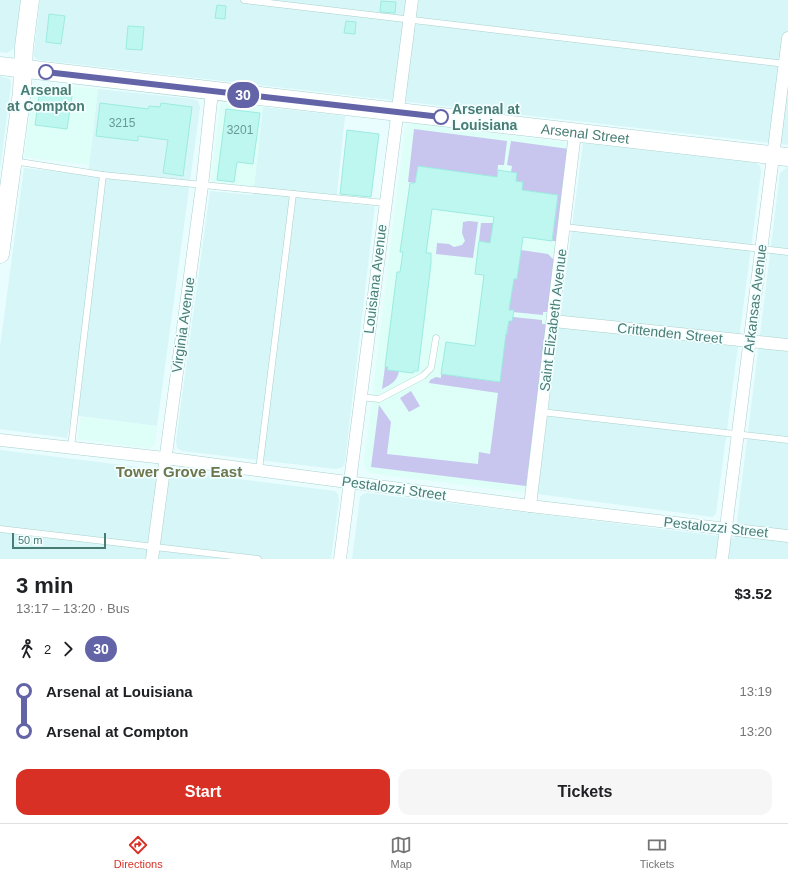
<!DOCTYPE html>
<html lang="en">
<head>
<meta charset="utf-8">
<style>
  :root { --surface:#fff; --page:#f6f6f6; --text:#202124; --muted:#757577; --line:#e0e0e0; --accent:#d93025 }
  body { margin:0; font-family:Arial,sans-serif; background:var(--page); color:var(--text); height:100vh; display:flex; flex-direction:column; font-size:15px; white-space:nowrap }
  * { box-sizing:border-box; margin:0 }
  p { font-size:13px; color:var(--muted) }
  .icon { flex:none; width:22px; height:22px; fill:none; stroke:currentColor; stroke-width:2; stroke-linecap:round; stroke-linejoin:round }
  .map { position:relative; height:559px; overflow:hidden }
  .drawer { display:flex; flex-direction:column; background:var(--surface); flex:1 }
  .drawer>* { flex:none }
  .badge { padding:0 8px; border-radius:13px; font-size:14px; line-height:26px }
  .scale { position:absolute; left:12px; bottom:10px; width:94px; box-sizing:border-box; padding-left:4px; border:2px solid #497d74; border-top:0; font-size:11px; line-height:14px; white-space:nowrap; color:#497d74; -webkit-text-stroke:3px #f2feff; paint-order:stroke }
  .map>.badge { position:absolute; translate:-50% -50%; box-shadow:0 0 0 2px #fff }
  .legs { display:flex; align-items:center; gap:6px; height:44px; padding:0 16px; font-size:13px }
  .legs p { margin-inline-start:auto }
  .summary { display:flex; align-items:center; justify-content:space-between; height:68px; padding:0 16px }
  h1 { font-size:22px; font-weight:700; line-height:30px }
  .action { display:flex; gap:8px; margin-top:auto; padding:8px 16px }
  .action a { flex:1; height:46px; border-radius:12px; background:var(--accent); color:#fff; font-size:16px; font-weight:700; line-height:46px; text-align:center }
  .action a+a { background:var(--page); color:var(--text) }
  ul { padding:0 16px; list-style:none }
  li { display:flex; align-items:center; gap:14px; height:40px; font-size:15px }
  li i { display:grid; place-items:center; width:6px; height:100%; margin:0 5px; background:currentColor }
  li i::after { content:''; width:10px; height:10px; margin:-5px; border:3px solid; border-radius:50%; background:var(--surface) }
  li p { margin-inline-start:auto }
  li:first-child i { background:linear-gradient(#0000 50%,currentColor 0) }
  li:last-child i { background:linear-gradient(currentColor 50%,#0000 0) }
  .menu { display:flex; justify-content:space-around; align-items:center; height:56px; border-top:1px solid var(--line); background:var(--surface); font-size:11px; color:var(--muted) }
  .menu a { display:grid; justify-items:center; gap:2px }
  .menu .on { color:var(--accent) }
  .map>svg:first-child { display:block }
</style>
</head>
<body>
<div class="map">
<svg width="788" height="559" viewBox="0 0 788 559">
  <rect width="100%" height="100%" fill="#e9fcfe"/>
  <g fill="#d7f6f7">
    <polygon points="0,0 22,0 16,43 13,49 7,53 0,52"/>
    <polygon points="40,0 788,0 788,145 39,60 34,57 34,52"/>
    <polygon points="0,76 10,79 11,84 0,170"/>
    <polygon points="98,89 193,99 198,101 200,107 157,426 72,415 67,438 0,429 0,347 24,168 88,175"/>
    <polygon points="263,107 345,116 336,202 375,206 345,461 343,467 336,469 182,451 177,448 176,441 210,191 253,195"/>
    <polygon points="583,143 756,163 760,166 761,172 716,513 713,517 537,494"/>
    <polygon points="788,167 788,559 352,559 360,497 363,494 367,493 735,538 780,173"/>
    <polygon points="0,450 335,491 338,494 339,500 331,559 0,559"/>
  </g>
  <g fill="#ddfff7">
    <polygon points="44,84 98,89 89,165 24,157 33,89 37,85"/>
    <polygon points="224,103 263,107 254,187 211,181 220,106"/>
    <polygon points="414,123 570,143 525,493 369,473 365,469 364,463 405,129 408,125"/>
    <polygon points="81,417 157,426 155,444 151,447 146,448 78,439"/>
  </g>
  <g fill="#c8c5ef">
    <polygon points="414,129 507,141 504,165 498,165 497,177 418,166 415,183 408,182"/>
    <polygon points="511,141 569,149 556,241 552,241 558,195 522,190 516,181 517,173 511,172 512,166 507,165"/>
    <polygon points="469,221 478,222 473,258 436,254 437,243 449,244 454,247 462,245 465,241 462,233 463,222"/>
    <polygon points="481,223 493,223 492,243 479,241"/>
    <polygon points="521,250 548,254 554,260 548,312 543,312 543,315 513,312 513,310 509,310 511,295 501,294 504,277 517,279"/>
    <polygon points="513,317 542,320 542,324 547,324 526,486 371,467 379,405 391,422 387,454 478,464 479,452 490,454 498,393 429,383 430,380 436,377 441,378 441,374 499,382 497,333 507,334 509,321 512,321"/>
    <path d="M385,367H388L387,369L399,371C397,382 391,384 382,389Z"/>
    <polygon points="411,391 420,406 409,412 400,398"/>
  </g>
  <g fill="#bef7f0" stroke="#9cebe0">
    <polygon points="381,1 396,2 395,13 380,12"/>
    <polygon points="217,5 226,6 225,19 215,18"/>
    <polygon points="49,14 65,16 61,44 46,42"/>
    <polygon points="346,21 356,22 355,34 344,33"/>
    <polygon points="128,26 144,27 142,50 126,49"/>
    <polygon points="40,89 52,90 52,93 72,96 67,129 35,125"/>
    <polygon points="100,103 148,109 149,106 160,107 161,103 192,107 183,176 163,173 168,140 138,136 138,141 96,136"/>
    <polygon points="226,109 260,113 253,164 237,162 234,182 217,180"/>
    <polygon points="347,130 379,134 371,197 340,194"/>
    <polygon points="418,166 497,177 498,170 517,173 516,181 523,182 522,190 558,195 552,241 523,237 517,279 514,279 509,310 514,310 512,321 509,321 506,334 500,382 441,374 446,342 475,346 484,275 475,274 479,241 490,243 494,217 432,209 426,253 431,253 431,263 418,371 414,371 413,373 387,370 388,367 385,367 397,272 400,272 403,252 400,252 410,183 415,183"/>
  </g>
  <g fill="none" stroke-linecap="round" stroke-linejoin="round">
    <defs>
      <g id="service">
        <polyline points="244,0 786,64"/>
        <polyline points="13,161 103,175 385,203"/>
        <polyline points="564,227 788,252"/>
        <polyline points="360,397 379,399 423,376 431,368 436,338"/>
        <polyline points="541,412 788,440"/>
        <polyline points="71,447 103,175"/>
        <polyline points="259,470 293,194"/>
        <polyline points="0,529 258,559"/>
      </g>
      <g id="minor">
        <polyline points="553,321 788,345"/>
        <polyline points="0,440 165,458 530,506 788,536"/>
        <polyline points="530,506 575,133"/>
        <polyline points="152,559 202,186 212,91"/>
        <polyline points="340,559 412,0"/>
        <polyline points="722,559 788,38"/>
      </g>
      <g id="secondary">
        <path id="s1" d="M0,66L788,157"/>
        <polyline points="0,254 22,92 24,47 30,0"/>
      </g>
    </defs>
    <use href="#service" stroke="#aad1cd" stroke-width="7"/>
    <use href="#minor" stroke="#aad1cd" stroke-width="13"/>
    <use href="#secondary" stroke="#a7d4d0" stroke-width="19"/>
    <use href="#service" stroke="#fff" stroke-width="6"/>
    <use href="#minor" stroke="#fff" stroke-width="12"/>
    <use href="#secondary" stroke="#fff" stroke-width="18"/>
  </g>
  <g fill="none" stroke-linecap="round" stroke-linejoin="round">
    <defs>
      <polyline id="line-1" points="46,72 441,117"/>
    </defs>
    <use href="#line-1" stroke="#fff" stroke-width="9"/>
    <use href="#line-1" stroke="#6364a8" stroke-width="6"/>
  </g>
  <g fill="#fff" stroke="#6364a8" stroke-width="2">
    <circle cx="46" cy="72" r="7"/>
    <circle cx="441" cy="117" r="7"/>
  </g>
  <g text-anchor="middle" stroke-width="3.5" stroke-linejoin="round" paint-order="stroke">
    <g font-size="12" fill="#669c93">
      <text x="122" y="127">3215</text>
      <text x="240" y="134">3201</text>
    </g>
    <g font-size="14" font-weight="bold" fill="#497d74" stroke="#f2feff">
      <text x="46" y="95">Arsenal<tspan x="46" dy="16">at Compton</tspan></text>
      <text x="452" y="114" text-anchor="start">Arsenal at<tspan x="452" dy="16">Louisiana</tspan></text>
    </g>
    <g font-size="14" fill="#497d74" stroke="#f2feff">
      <text dy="5" stroke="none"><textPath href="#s1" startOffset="589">Arsenal Street</textPath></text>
      <text transform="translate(375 279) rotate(-83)" y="5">Louisiana Avenue</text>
      <text transform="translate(755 298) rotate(-83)" y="5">Arkansas Avenue</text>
      <text transform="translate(553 320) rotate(-83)" y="5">Saint Elizabeth Avenue</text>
      <text transform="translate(183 325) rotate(-82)" y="5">Virginia Avenue</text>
      <text transform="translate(670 333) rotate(6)" y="5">Crittenden Street</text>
      <text transform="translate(394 488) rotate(8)" y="5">Pestalozzi Street</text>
      <text transform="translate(716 527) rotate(6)" y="5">Pestalozzi Street</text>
    </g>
    <g font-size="15" font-weight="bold" fill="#6f754c" stroke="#f2feff">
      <text x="179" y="477">Tower Grove East</text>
    </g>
  </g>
</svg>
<div class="scale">50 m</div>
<b class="badge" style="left:243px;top:95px;background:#6364a8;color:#fff">30</b>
</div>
<section class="drawer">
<div class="summary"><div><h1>3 min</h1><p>13:17 – 13:20 · Bus</p></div><b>$3.52</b></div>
<div class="legs"><svg class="icon" aria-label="walk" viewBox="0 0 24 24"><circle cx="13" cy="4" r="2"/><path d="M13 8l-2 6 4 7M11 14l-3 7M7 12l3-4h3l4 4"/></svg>2<svg class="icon" aria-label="forward" viewBox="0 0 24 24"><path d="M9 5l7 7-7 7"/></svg><b class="badge" style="background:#6364a8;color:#fff">30</b></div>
<ul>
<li><i style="color:#6364a8"></i><b>Arsenal at Louisiana</b><p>13:19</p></li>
<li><i style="color:#6364a8"></i><b>Arsenal at Compton</b><p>13:20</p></li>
</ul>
<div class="action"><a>Start</a><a>Tickets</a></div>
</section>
<nav class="menu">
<a class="on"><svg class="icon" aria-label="directions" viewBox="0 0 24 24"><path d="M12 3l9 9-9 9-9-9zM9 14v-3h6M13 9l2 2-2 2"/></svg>Directions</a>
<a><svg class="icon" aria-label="map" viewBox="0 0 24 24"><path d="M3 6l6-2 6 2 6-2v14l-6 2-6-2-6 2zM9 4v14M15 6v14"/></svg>Map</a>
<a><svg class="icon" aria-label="tickets" viewBox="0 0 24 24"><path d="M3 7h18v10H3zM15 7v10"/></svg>Tickets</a>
</nav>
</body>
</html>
